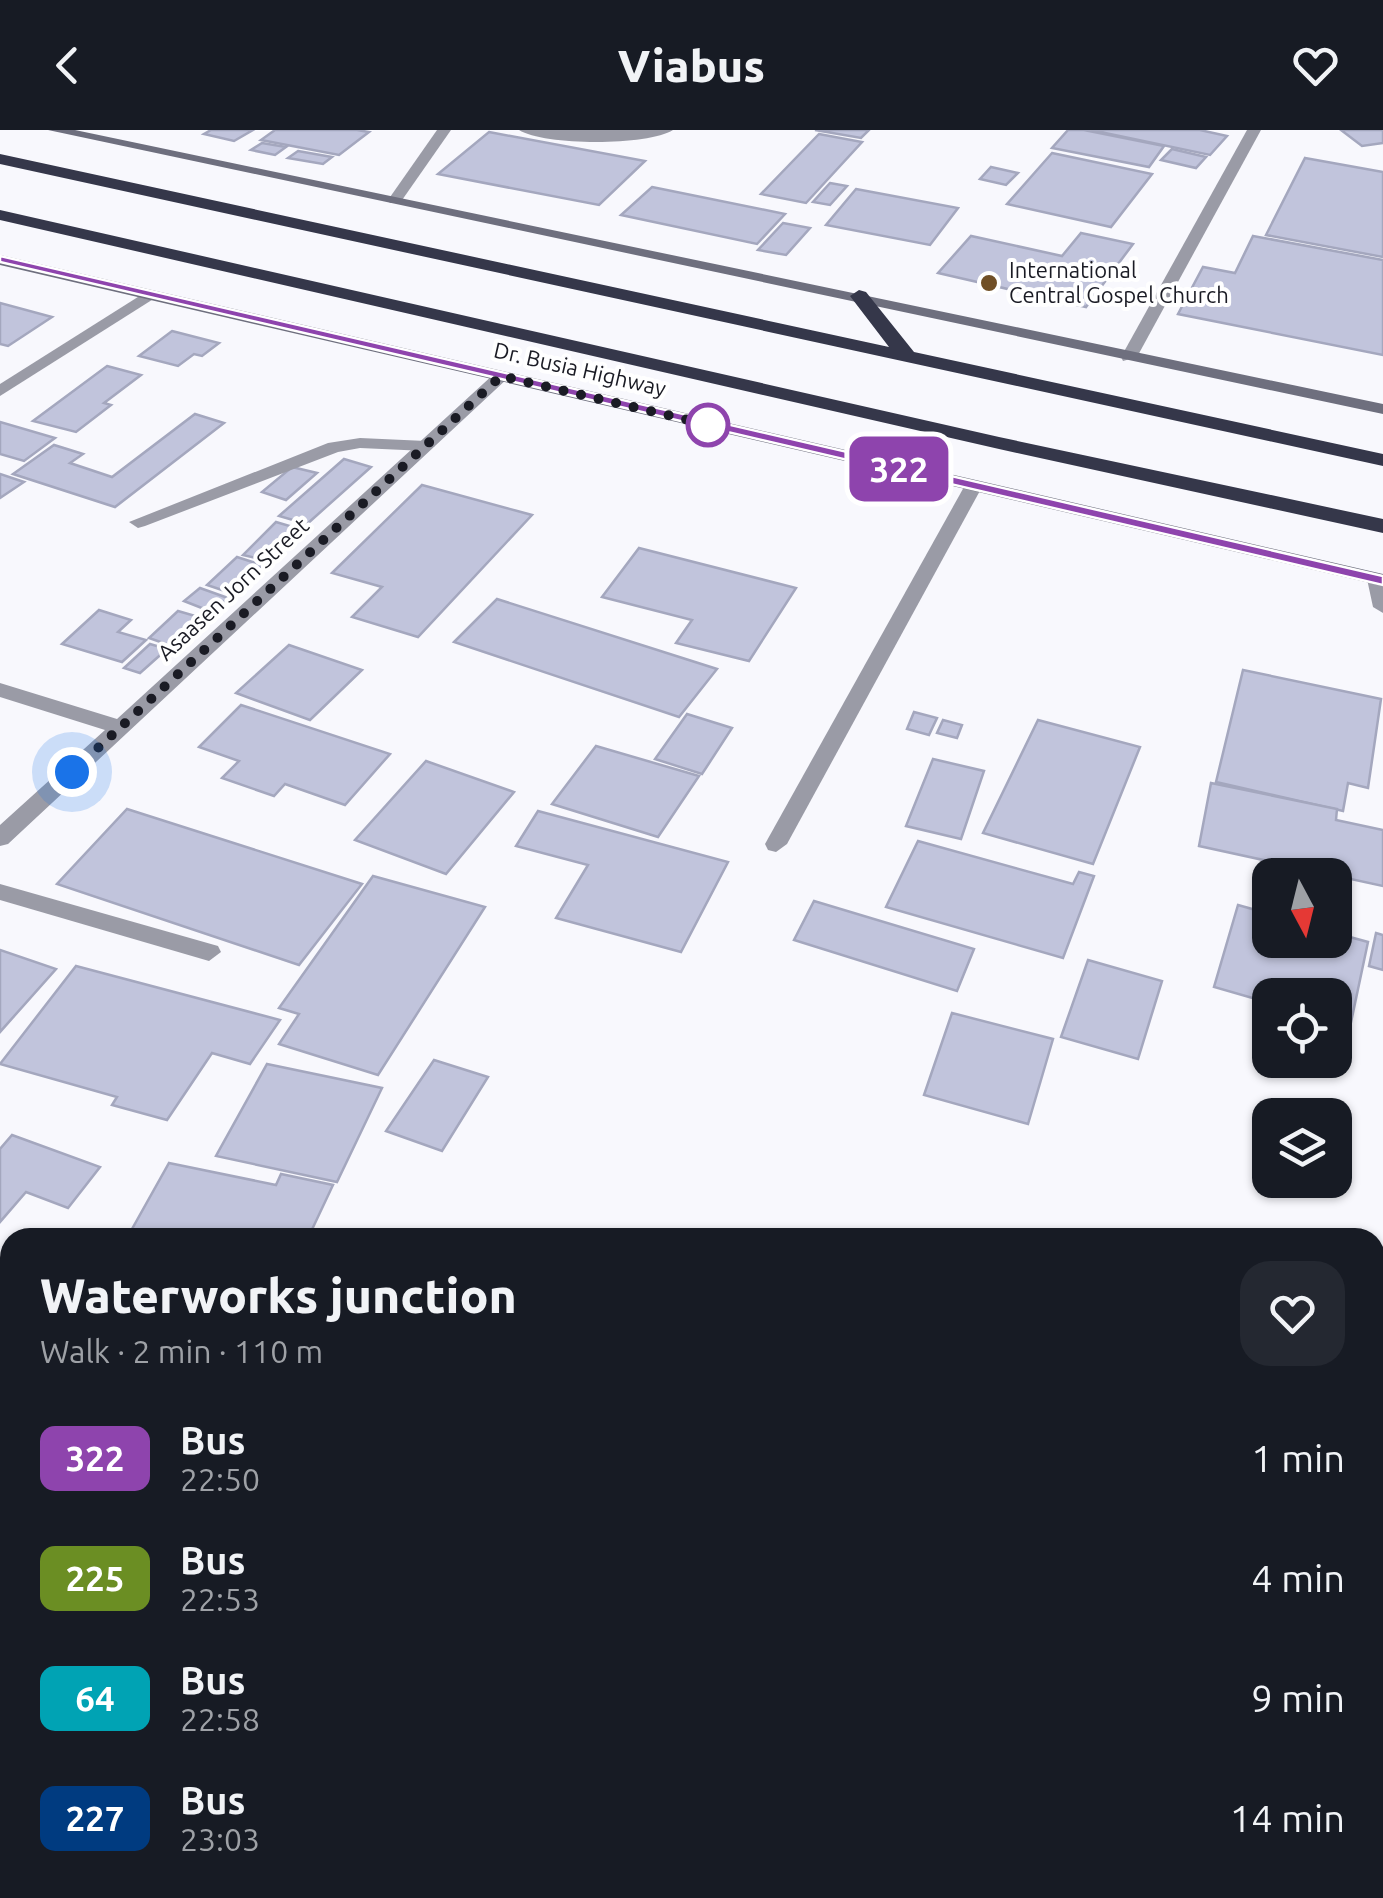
<!DOCTYPE html>
<html lang="en">
<head>
<meta charset="utf-8">
<style>
  :root { --surface:#171b24; --page:#242831; --text:#f1f3f6; --muted:#9ea1a6 }
  body { margin:0; font-family:Ubuntu,sans-serif; background:var(--page); color:var(--text); height:100vh; display:flex; flex-direction:column; font-size:38px; white-space:nowrap }
  * { box-sizing:border-box; margin:0 }
  p { font-size:32px; color:var(--muted) }
  .icon { flex:none; width:55px; height:55px; fill:none; stroke:currentColor; stroke-width:2; stroke-linecap:round; stroke-linejoin:round }
  .map { position:relative; flex:1; overflow:hidden }
  .details { position:absolute; left:0px; top:1098px; width:1385px; height:672px; display:flex; flex-direction:column; background:var(--surface); border-radius:30px 30px 0 0; box-shadow:0 2px 8px #0004 }
  .details>* { flex:none }
  .badge { padding:0 20px; border-radius:15px; font-size:35px; line-height:65px }
  .needle { width:65px; rotate:173deg }
  .buttons { position:absolute; left:1252px; top:728px; display:grid; gap:20px }
  .buttons a { display:grid; place-items:center; width:100px; height:100px; border-radius:20px; background:var(--surface); box-shadow:0 2px 8px #0004; font-size:50px }
  .you { position:absolute; width:50px; height:50px; margin:-25px; border:8px solid #fff; border-radius:50%; background:#1a73e8; box-shadow:0 0 0 15px #1a73e833 }
  .map>.badge { position:absolute; translate:-50% -50%; box-shadow:0 0 0 5px #fff }
  .round { display:grid; place-items:center; flex:none; width:105px; height:105px; border-radius:30px; background:var(--page) }
  .head { display:flex; align-items:center; justify-content:space-between; height:170px; padding:0 40px }
  h1 { font-size:48px; font-weight:800; line-height:75px }
  ul { padding:0; list-style:none }
  li { display:flex; align-items:center; gap:30px; height:120px; padding:0 40px }
  li div { flex:1 }
  li b { display:block; font-size:38px }
  li em { font-style:normal }
  li .badge { min-width:110px; font-weight:700; text-align:center }
  header { display:flex; justify-content:space-between; align-items:center; height:130px; padding:0 40px; background:var(--surface); font-size:45px; font-weight:800 }
  .map>svg:first-child { display:block }
</style>
</head>
<body>
<header><svg class="icon" aria-label="back" viewBox="0 0 24 24"><path d="M15 5l-7 7 7 7"/></svg>Viabus<svg class="icon" aria-label="heart" viewBox="0 0 24 24"><path d="M12 20l-8-8c-3-5 5-10 8-4 3-6 11-1 8 4z"/></svg></header>
<div class="map">
<svg width="1383" height="1768" viewBox="0 0 1383 1768">
  <rect width="100%" height="100%" fill="#f8f8fd"/>
  <g fill="#c1c4dc" stroke="#a4a7be" stroke-width="2.5">
    <polygon points="211,0 253,0 234,11 204,4"/>
    <polygon points="275,0 357,0 369,2 339,25 261,10"/>
    <polygon points="815,0 869,0 861,8"/>
    <polygon points="1068,0 1084,0 1164,16 1149,37 1052,18"/>
    <polygon points="1091,0 1200,0 1227,6 1210,25"/>
    <polygon points="1341,0 1383,0 1383,13 1362,16"/>
    <polygon points="489,2 645,31 599,75 438,44"/>
    <polygon points="819,4 862,12 806,73 761,64"/>
    <polygon points="262,13 286,17 275,25 251,20"/>
    <polygon points="1172,19 1206,27 1196,38 1161,30"/>
    <polygon points="298,21 332,27 323,34 288,28"/>
    <polygon points="1052,23 1152,44 1111,97 1007,74"/>
    <polygon points="1305,28 1383,42 1383,127 1266,105"/>
    <polygon points="991,37 1018,43 1006,55 980,49"/>
    <polygon points="830,53 847,56 830,75 813,72"/>
    <polygon points="652,57 785,84 757,114 621,85"/>
    <polygon points="856,59 958,78 930,115 826,95"/>
    <polygon points="783,93 810,98 786,125 758,120"/>
    <polygon points="1081,103 1133,114 1086,177 938,143 971,106 1062,126"/>
    <polygon points="1253,106 1383,130 1383,225 1178,184 1203,137 1235,143"/>
    <polygon points="0,173 52,187 8,216 0,214"/>
    <polygon points="172,201 219,213 202,226 194,224 178,236 139,226"/>
    <polygon points="107,236 141,245 104,273 111,275 76,302 33,291"/>
    <polygon points="195,284 224,293 115,377 13,344 54,315 83,324 70,333 112,347"/>
    <polygon points="0,292 55,308 24,331 0,324"/>
    <polygon points="344,329 371,337 307,394 279,386"/>
    <polygon points="292,337 317,343 286,370 262,362"/>
    <polygon points="0,344 24,352 0,368"/>
    <polygon points="422,355 532,385 418,507 352,487 382,457 332,443"/>
    <polygon points="276,392 300,399 269,431 243,425"/>
    <polygon points="639,418 796,458 749,531 676,513 692,490 602,467"/>
    <polygon points="237,427 262,435 231,463 207,455"/>
    <polygon points="200,458 228,468 212,482 184,471"/>
    <polygon points="497,469 717,539 679,587 454,512"/>
    <polygon points="99,480 131,490 118,502 146,510 122,532 62,514"/>
    <polygon points="178,481 199,487 169,515 149,508"/>
    <polygon points="150,514 167,519 140,543 124,538"/>
    <polygon points="289,515 362,540 310,590 236,563"/>
    <polygon points="1243,540 1381,569 1368,658 1348,653 1343,681 1216,652"/>
    <polygon points="241,575 390,624 345,675 285,654 274,666 222,648 239,631 199,617"/>
    <polygon points="914,582 937,588 929,605 907,599"/>
    <polygon points="687,584 732,598 702,644 655,629"/>
    <polygon points="943,590 962,595 957,608 937,603"/>
    <polygon points="1038,590 1140,617 1093,734 983,703"/>
    <polygon points="596,616 699,646 658,707 552,674"/>
    <polygon points="933,629 984,641 961,709 906,696"/>
    <polygon points="426,631 514,662 446,744 355,710"/>
    <polygon points="1211,653 1337,679 1336,690 1383,700 1383,756 1199,716"/>
    <polygon points="127,679 362,754 299,835 57,754"/>
    <polygon points="538,681 728,732 681,822 556,788 588,735 516,716"/>
    <polygon points="918,711 1073,754 1079,742 1094,746 1063,828 886,777"/>
    <polygon points="373,746 485,777 378,945 279,914 299,884 279,878"/>
    <polygon points="814,771 974,819 957,861 794,810"/>
    <polygon points="1238,775 1270,784 1270,810 1335,810 1335,803 1368,812 1350,897 1335,892 1335,865 1270,865 1270,873 1214,857"/>
    <polygon points="1376,803 1383,805 1383,840 1369,836"/>
    <polygon points="0,820 56,839 0,902"/>
    <polygon points="1088,830 1162,851 1138,929 1061,907"/>
    <polygon points="76,836 280,890 250,934 212,923 167,990 112,975 117,967 0,934"/>
    <polygon points="952,883 1053,909 1028,994 924,965"/>
    <polygon points="434,930 488,947 442,1021 386,1001"/>
    <polygon points="267,934 382,958 337,1052 216,1026"/>
    <polygon points="12,1005 100,1037 68,1078 26,1062 0,1092 0,1019"/>
    <polygon points="169,1033 276,1055 281,1044 333,1055 308,1108 127,1108"/>
  </g>
  <g fill="none" stroke-linecap="round" stroke-linejoin="round">
    <g fill="#9a9ba6" fill-rule="evenodd">
      <polygon points="437,0 451,0 400,73 390,73 388,70"/>
      <path d="M519,0H673C648,16 544,16 519,0Z"/>
      <polygon points="149,160 155,162 155,168 0,266 0,254"/>
      <polygon points="360,308 426,311 435,316 426,321 360,318 338,322 145,396 138,398 129,392 328,313"/>
      <polygon points="973,352 982,357 787,714 776,722 768,720 765,714 964,357"/>
      <polygon points="1377,443 1383,445 1383,483 1373,477 1367,449"/>
      <polygon points="0,754 218,816 221,822 209,831 0,770"/>
    </g>
    <g fill="#9a9ba6" fill-rule="evenodd">
      <polygon points="1247,0 1261,0 1137,227 1123,231 1121,227"/>
      <polygon points="495,243 509,247 8,714 0,716 0,695 105,600 0,567 0,553 117,589"/>
    </g>
    <g fill="#6e6f7e" fill-rule="evenodd">
      <polygon points="48,0 75,0 1383,274 1383,284"/>
      <polygon points="0,125 1383,444 1383,456 0,135"/>
    </g>
    <g fill="#35374a" fill-rule="evenodd">
      <polygon points="0,24 889,217 850,166 859,160 866,162 914,222 1383,324 1383,336 0,34"/>
      <polygon points="0,80 999,307 1383,389 1383,403 999,319 0,90"/>
    </g>
  </g>
  <polygon fill="#8e44ad" stroke="#fff" stroke-width="2.5" points="0,126 1383,446 1383,455 0,132"/>
  <g fill="none" stroke-linecap="round" stroke-linejoin="round">
    <polyline stroke="#1a1b24" stroke-width="10" stroke-dasharray="0 18" points="72,642 501,246 727,299 708,295"/>
  </g>
  <circle fill="#704f26" stroke="#fff" stroke-width="4" cx="989" cy="153" r="10"/>
  <circle fill="#fff" stroke="#8e44ad" stroke-width="5" cx="708" cy="295" r="20"/>
  <g text-anchor="middle" stroke-width="8" stroke-linejoin="round" paint-order="stroke">
    <g font-size="22" fill="#1a1b24" stroke="#fff" text-anchor="start">
      <text x="1009" y="148">International<tspan x="1009" dy="25">Central Gospel Church</tspan></text>
    </g>
    <g font-size="22" fill="#1a1b24" stroke="#fff">
      <text transform="translate(580 239) rotate(13)" y="8">Dr. Busia Highway</text>
      <text transform="translate(233 459) rotate(-43)" y="8">Asaasen Jorn Street</text>
    </g>
  </g>
</svg>
<div class="buttons">
<a><svg class="needle" viewBox="-14 -14 28 28"><path d="M0-13l5 13h-10z" fill="#e53935"/><path d="M0 13l5-13h-10z" fill="#9ea1a6"/></svg></a>
<a><svg class="icon" aria-label="locate" viewBox="0 0 24 24"><circle cx="12" cy="12" r="6"/><path d="M12 2v4M12 18v4M2 12h4M18 12h4"/></svg></a>
<a><svg class="icon" aria-label="layers" viewBox="0 0 24 24"><path d="M12 4l9 5-9 5-9-5zM3 14l9 5 9-5"/></svg></a>
</div>
<div class="you" style="left:72px;top:642px"></div>
<b class="badge" style="left:899px;top:339px;background:#8e44ad;color:#fff">322</b>
<section class="details">
<div class="head"><div><h1>Waterworks junction</h1><p>Walk · 2 min · 110 m</p></div><a class="round"><svg class="icon" aria-label="heart" viewBox="0 0 24 24"><path d="M12 20l-8-8c-3-5 5-10 8-4 3-6 11-1 8 4z"/></svg></a></div>
<ul>
<li><span class="badge" style="background:#8e44ad;color:#fff">322</span><div><b>Bus</b><p>22:50</p></div><em>1 min</em></li>
<li><span class="badge" style="background:#6b8e23;color:#fff">225</span><div><b>Bus</b><p>22:53</p></div><em>4 min</em></li>
<li><span class="badge" style="background:#00a3b4;color:#fff">64</span><div><b>Bus</b><p>22:58</p></div><em>9 min</em></li>
<li><span class="badge" style="background:#003b80;color:#fff">227</span><div><b>Bus</b><p>23:03</p></div><em>14 min</em></li>
</ul>
</section>
</div>
</body>
</html>
